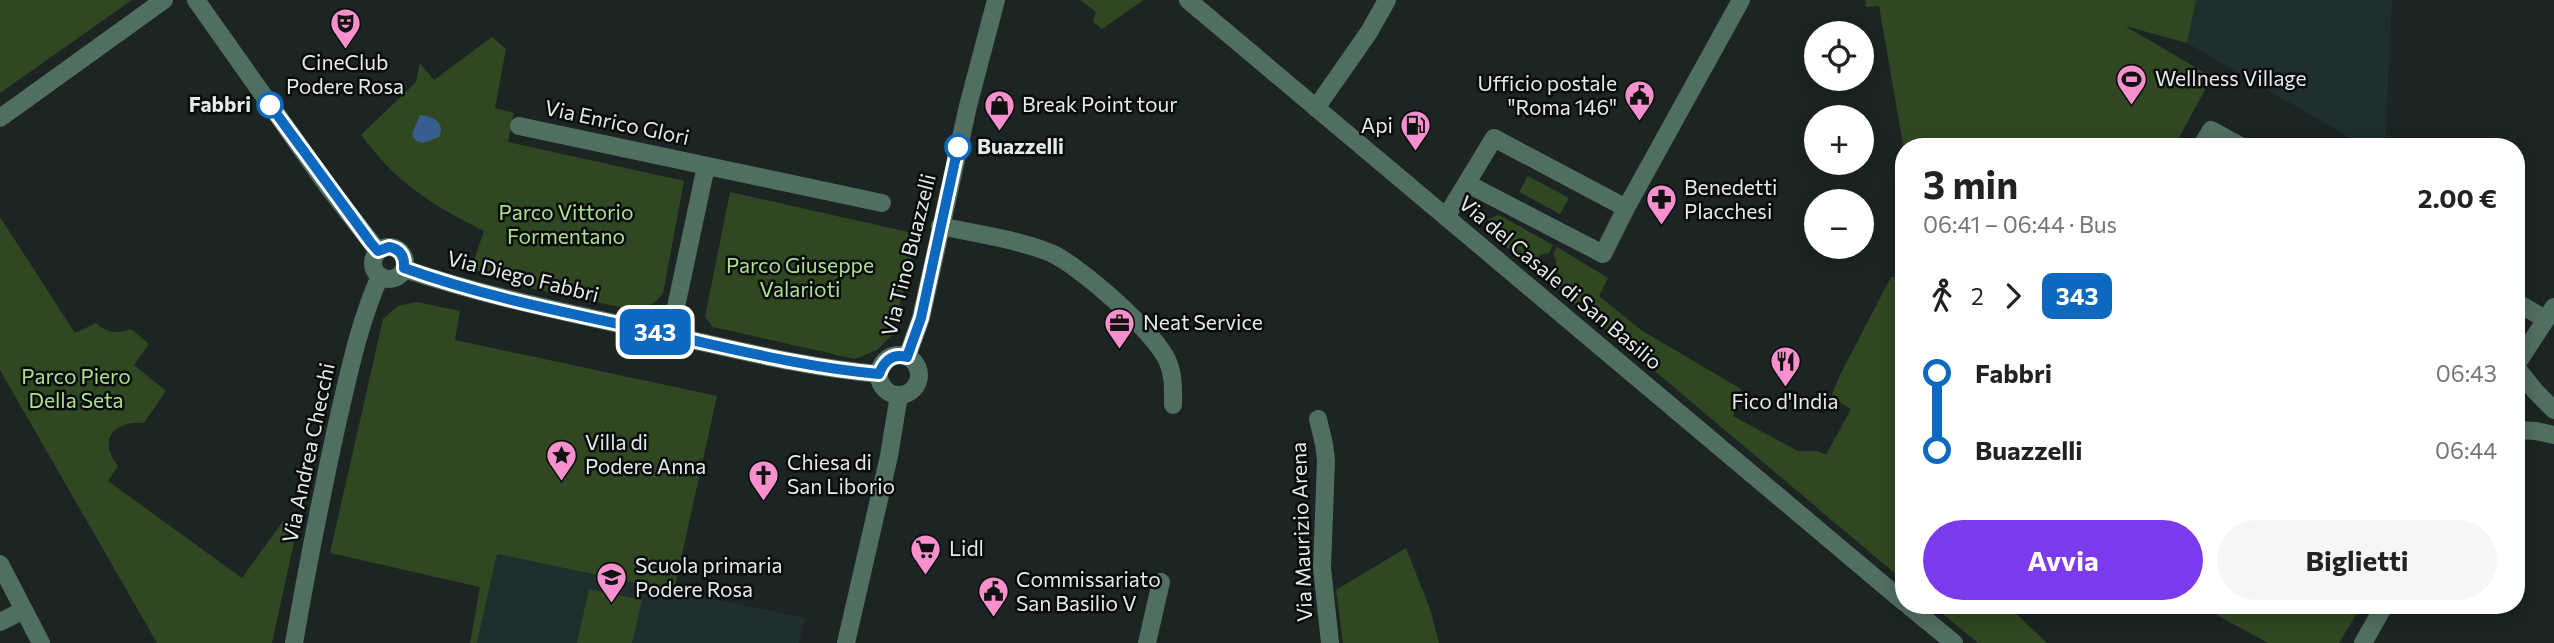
<!DOCTYPE html>
<html lang="it">
<head>
<meta charset="utf-8">
<style>
  :root { --surface:#fff; --page:#f6f6f6; --text:#222; --muted:#767676; --accent:#7c3aed }
  body { margin:0; font-family:Commissioner,sans-serif; background:var(--page); color:var(--text); height:100vh; display:flex; flex-direction:column; font-size:26px; white-space:nowrap }
  * { box-sizing:border-box; margin:0 }
  p { font-size:23px; color:var(--muted) }
  .icon { flex:none; width:38px; height:38px; fill:none; stroke:currentColor; stroke-width:2; stroke-linecap:round; stroke-linejoin:round }
  .map { position:relative; flex:1; overflow:hidden }
  .side { position:absolute; left:1895px; top:138px; width:630px; height:476px; display:flex; flex-direction:column; background:var(--surface); border-radius:28px; box-shadow:0 4px 18px #0003 }
  .side>* { flex:none }
  .badge { padding:0 14px; border-radius:10px; font-size:24px; line-height:46px }
  .fabs { position:absolute; left:1804px; top:21px; display:grid; gap:14px }
  .fabs a { display:grid; place-items:center; width:70px; height:70px; border-radius:50%; background:var(--surface); box-shadow:0 4px 18px #0003; font-size:35px }
  .map>.badge { position:absolute; translate:-50% -50%; box-shadow:0 0 0 4px #fff }
  .legs { display:flex; align-items:center; gap:10px; height:77px; padding:0 28px; font-size:23px }
  .legs p { margin-inline-start:auto }
  .overview { display:flex; align-items:center; justify-content:space-between; height:119px; padding:0 28px }
  h1 { font-size:38px; font-weight:700; line-height:52px }
  .button { display:flex; gap:14px; margin-top:auto; padding:14px 28px }
  .button a { flex:1; height:80px; border-radius:42px; background:var(--accent); color:#fff; font-size:28px; font-weight:700; line-height:80px; text-align:center }
  .button a+a { background:var(--page); color:var(--text) }
  ul { padding:0 28px; list-style:none }
  li { display:flex; align-items:center; gap:24px; height:77px; font-size:26px }
  li i { display:grid; place-items:center; width:10px; height:100%; margin:0 9px; background:currentColor }
  li i::after { content:''; width:18px; height:18px; margin:-9px; border:5px solid; border-radius:50%; background:var(--surface) }
  li p { margin-inline-start:auto }
  li:first-child i { background:linear-gradient(#0000 50%,currentColor 0) }
  li:last-child i { background:linear-gradient(currentColor 50%,#0000 0) }
  .map>svg:first-child { display:block }
</style>
</head>
<body>
<div class="map">
<svg width="2554" height="643" viewBox="0 0 2554 643">
  <rect width="100%" height="100%" fill="#1c2424"/>
  <g fill="#1f2f2e">
    <polygon points="2196,0 2392,0 2385,147 2366,147 2187,43"/>
    <polygon points="497,554 805,618 799,643 477,643"/>
  </g>
  <g fill="#304821">
    <polygon points="0,0 132,0 0,93"/>
    <polygon points="1080,0 1144,0 1102,29 1093,22 1096,12"/>
    <polygon points="1865,0 2196,0 2187,43 2125,26 2212,77 2174,147 1904,147 1904,150 1879,6 1866,7"/>
    <path d="M492,37L506,49L495,108L514,113L508,142L684,181L663,293C654,307 641,309 625,308L529,288L471,269L484,231C451,215 416,195 389,168C379,158 370,146 361,135L416,82L420,63L434,80Z"/>
    <polygon points="1528,176 1569,198 1560,214 1519,192"/>
    <polygon points="730,192 917,234 892,335 877,350 855,359 713,327 705,317"/>
    <polygon points="1499,215 1553,245 1549,253 1540,255 1537,263 1541,269 1538,273 1487,231 1488,219"/>
    <path d="M0,217L75,333L96,323C107,333 116,334 131,329L149,344L134,365L166,391L144,423C114,421 97,439 118,466L108,481L242,578L283,521L297,528L272,643H157L0,370Z"/>
    <polygon points="1557,247 1608,278 1599,296 1641,330 1741,389 1733,416 1798,451 1817,451 1826,455 1851,409 1831,397 1840,375 1891,277 1904,276 1904,581 1542,276 1545,271 1556,267 1556,260 1553,254"/>
    <polygon points="417,302 460,311 455,340 717,396 674,591 497,554 477,643 470,643 480,587 330,553 383,319 398,306"/>
    <polygon points="1406,548 1430,609 1439,643 1343,643 1336,590"/>
    <polygon points="589,589 642,600 632,643 577,643"/>
    <polygon points="1933,606 2008,606 2047,643 1978,643"/>
    <polygon points="2200,606 2361,606 2339,643 2268,643"/>
  </g>
  <path fill="#375e8e" d="M420,115C432,116 446,122 439,137L423,143L416,141L412,134Z"/>
  <g fill="none" stroke-linecap="round" stroke-linejoin="round">
    <g stroke="#516f61" stroke-width="18">
      <polyline points="196,0 329,188 378,251"/>
      <polyline points="1188,0 1904,602"/>
      <polyline points="1316,108 1369,32 1387,0"/>
      <polyline points="0,118 164,0"/>
      <polyline points="519,126 882,203"/>
      <polyline points="2201,147 2211,130 2242,147"/>
      <polyline points="1468,184 1603,254 1626,208 1741,0"/>
      <polyline points="1446,217 1494,138 1626,208"/>
      <path d="M940,226C977,234 1016,239 1051,253C1080,266 1156,333 1168,362C1174,376 1173,391 1173,405"/>
      <circle cx="389" cy="263" r="16"/>
      <path d="M404,269C491,298 579,315 669,335C738,350 808,368 879,374"/>
      <polyline points="2516,302 2545,319"/>
      <polyline points="670,335 706,166"/>
      <circle cx="899" cy="375" r="20"/>
      <polyline points="907,357 921,318 968,106 996,0"/>
      <polyline points="2516,365 2554,307"/>
      <polyline points="2516,367 2535,391 2554,410"/>
      <polyline points="1318,419 1324,444 1326,460 1322,568 1330,643"/>
      <polyline points="2516,430 2536,431 2554,435"/>
      <polyline points="0,564 41,643"/>
      <polyline points="1909,606 1954,643"/>
      <polyline points="0,622 24,610"/>
      <path d="M294,643C307,569 321,497 337,424C349,373 359,323 380,276"/>
      <polyline points="846,643 889,456 899,395"/>
      <polyline points="1147,643 1161,582"/>
      <polyline points="2363,643 2384,606"/>
    </g>
  </g>
  <g fill="none" stroke-linecap="round" stroke-linejoin="round">
    <defs>
      <path id="line-1" d="M270,105L371,243L378,251L389,247C401,249 405,257 404,268C490,299 580,315 669,335C738,350 808,368 879,374C884,361 892,353 907,357L921,318L958,147"/>
    </defs>
    <use href="#line-1" stroke="#fff" stroke-width="16"/>
    <use href="#line-1" stroke="#0c69bf" stroke-width="10"/>
  </g>
  <defs>
    <symbol id="theatre-pin" viewBox="-11 -11 22 30"><path d="M0 17L-7.5 6A9.5 9.5 0 1 1 7.5 6Z" fill="#f790cd" stroke="#090c0c"/><path d="M-5-5.5Q0-4 5-5.5V0Q5 5 0 6Q-5 5-5 0ZM-3.3-2.5H-1v1.5H-3.3ZM1-2.5H3.3v1.5H1ZM-2.8 1Q0 5.5 2.8 1Z" fill="#111"/></symbol>
    <symbol id="stadium-pin" viewBox="-11 -11 22 30"><path d="M0 17L-7.5 6A9.5 9.5 0 1 1 7.5 6Z" fill="#f790cd" stroke="#090c0c"/><path d="M0-5a6.5 5 0 1 0 0 10a6.5 5 0 1 0 0-10ZM-3.5-1.8h7v3.6h-7Z" fill="#111"/></symbol>
    <symbol id="civic-pin" viewBox="-11 -11 22 30"><path d="M0 17L-7.5 6A9.5 9.5 0 1 1 7.5 6Z" fill="#f790cd" stroke="#090c0c"/><path d="M-.6-6.5H3V-4.5H.6V-3L4-1V1h2V6H-6V1h2V-1L-.6-3ZM-1.2 2.5V6h2.4V2.5Z" fill="#111"/></symbol>
    <symbol id="shop-pin" viewBox="-11 -11 22 30"><path d="M0 17L-7.5 6A9.5 9.5 0 1 1 7.5 6Z" fill="#f790cd" stroke="#090c0c"/><path d="M-5-2.5h2.3a2.7 3.5 0 0 1 5.4 0H5L5.5 6h-11ZM-1.5-2.5h3a1.5 2.3 0 0 0-3 0Z" fill="#111"/></symbol>
    <symbol id="fuel-pin" viewBox="-11 -11 22 30"><path d="M0 17L-7.5 6A9.5 9.5 0 1 1 7.5 6Z" fill="#f790cd" stroke="#090c0c"/><path d="M-5.5-6h7V0h2V4h1.3V-2.5L3-4.5l.8-.8L6-3V5H2.5V1h-1V6h-7ZM-4.2-4.7v3.2H.2V-4.7Z" fill="#111"/></symbol>
    <symbol id="pharmacy-pin" viewBox="-11 -11 22 30"><path d="M0 17L-7.5 6A9.5 9.5 0 1 1 7.5 6Z" fill="#f790cd" stroke="#090c0c"/><path d="M-2-6h4v4h4v4h-4v4h-4v-4h-4v-4h4Z" fill="#111"/></symbol>
    <symbol id="office-pin" viewBox="-11 -11 22 30"><path d="M0 17L-7.5 6A9.5 9.5 0 1 1 7.5 6Z" fill="#f790cd" stroke="#090c0c"/><path d="M-6-3h4V-5.5h4V-3h4V5H-6ZM-1-4.5V-3h2v-1.5ZM-6 0V1H6V0Z" fill="#111"/></symbol>
    <symbol id="restaurant-pin" viewBox="-11 -11 22 30"><path d="M0 17L-7.5 6A9.5 9.5 0 1 1 7.5 6Z" fill="#f790cd" stroke="#090c0c"/><path d="M-5-6h1v4h1v-4h1v4h1v-4h1v5L-1.5 .5V6h-2V.5L-5-1ZM5-6V6H3V1.5H1.5Q1.5-4 5-6Z" fill="#111"/></symbol>
    <symbol id="sight-pin" viewBox="-11 -11 22 30"><path d="M0 17L-7.5 6A9.5 9.5 0 1 1 7.5 6Z" fill="#f790cd" stroke="#090c0c"/><path d="M0-6L1.8-2.2L6-1.7L2.9 1.2L3.7 5.4L0 3.3L-3.7 5.4L-2.9 1.2L-6-1.7L-1.8-2.2Z" fill="#111"/></symbol>
    <symbol id="church-pin" viewBox="-11 -11 22 30"><path d="M0 17L-7.5 6A9.5 9.5 0 1 1 7.5 6Z" fill="#f790cd" stroke="#090c0c"/><path d="M-1.2-6h2.4v3.5h3.3v2.4h-3.3V6h-2.4V-.1h-3.3v-2.4h3.3Z" fill="#111"/></symbol>
    <symbol id="supermarket-pin" viewBox="-11 -11 22 30"><path d="M0 17L-7.5 6A9.5 9.5 0 1 1 7.5 6Z" fill="#f790cd" stroke="#090c0c"/><path d="M-6-5.5h2.5l.6 2H6L4.5 2H-2.5L-4.4-4H-6ZM-1.5 3.2a1.3 1.3 0 1 0 .1 0ZM3 3.2a1.3 1.3 0 1 0 .1 0Z" fill="#111"/></symbol>
    <symbol id="school-pin" viewBox="-11 -11 22 30"><path d="M0 17L-7.5 6A9.5 9.5 0 1 1 7.5 6Z" fill="#f790cd" stroke="#090c0c"/><path d="M0-5L7-2L0 1L-7-2ZM-4 1L0 2.5L4 1V4Q0 6-4 4Z" fill="#111"/></symbol>
  </defs>
  <g fill-rule="evenodd">
    <use href="#theatre-pin" x="328" y="6" width="35" height="47"/>
    <use href="#stadium-pin" x="2114" y="62" width="35" height="47"/>
    <use href="#civic-pin" x="1622" y="78" width="35" height="47"/>
    <use href="#shop-pin" x="982" y="88" width="35" height="47"/>
    <use href="#fuel-pin" x="1398" y="108" width="35" height="47"/>
    <use href="#pharmacy-pin" x="1644" y="182" width="35" height="47"/>
    <use href="#office-pin" x="1102" y="306" width="35" height="47"/>
    <use href="#restaurant-pin" x="1768" y="344" width="35" height="47"/>
    <use href="#sight-pin" x="544" y="438" width="35" height="47"/>
    <use href="#church-pin" x="746" y="458" width="35" height="47"/>
    <use href="#supermarket-pin" x="908" y="532" width="35" height="47"/>
    <use href="#school-pin" x="594" y="560" width="35" height="47"/>
    <use href="#civic-pin" x="976" y="574" width="35" height="47"/>
  </g>
  <g fill="#fff" stroke="#0c69bf" stroke-width="3.5">
    <circle cx="270" cy="105" r="12"/>
    <circle cx="958" cy="147" r="12"/>
  </g>
  <g text-anchor="middle" stroke-width="5" stroke-linejoin="round" paint-order="stroke">
    <g font-size="21" fill="#e5eaea" stroke="#090c0c" text-anchor="start">
      <text x="345" y="70" text-anchor="middle">CineClub<tspan x="345" dy="24">Podere Rosa</tspan></text>
      <text x="2155" y="86">Wellness Village</text>
      <text x="1617" y="91" text-anchor="end">Ufficio postale<tspan x="1617" dy="24">"Roma 146"</tspan></text>
      <text x="1022" y="112">Break Point tour</text>
      <text x="1393" y="133" text-anchor="end">Api</text>
      <text x="1684" y="195">Benedetti<tspan x="1684" dy="24">Placchesi</tspan></text>
      <text x="1143" y="330">Neat Service</text>
      <text x="1785" y="409" text-anchor="middle">Fico d'India</text>
      <text x="585" y="450">Villa di<tspan x="585" dy="24">Podere Anna</tspan></text>
      <text x="787" y="470">Chiesa di<tspan x="787" dy="24">San Liborio</tspan></text>
      <text x="949" y="556">Lidl</text>
      <text x="635" y="573">Scuola primaria<tspan x="635" dy="24">Podere Rosa</tspan></text>
      <text x="1016" y="587">Commissariato<tspan x="1016" dy="24">San Basilio V</tspan></text>
    </g>
    <g font-size="21" font-weight="bold" fill="#e5eaea" stroke="#090c0c" text-anchor="end">
      <text x="251" y="112">Fabbri</text>
      <text x="977" y="154" text-anchor="start">Buazzelli</text>
    </g>
    <g font-size="21" fill="#e5eaea" stroke="#090c0c">
      <text transform="translate(617 123) rotate(12)" y="7">Via Enrico Glori</text>
      <text transform="translate(909 255) rotate(-76)" y="7">Via Tino Buazzelli</text>
      <text transform="translate(523 277) rotate(14)" y="7">Via Diego Fabbri</text>
      <text transform="translate(1560 283) rotate(40)" y="7">Via del Casale di San Basilio</text>
      <text transform="translate(309 453) rotate(-78)" y="7">Via Andrea Checchi</text>
      <text transform="translate(1302 532) rotate(-92)" y="7">Via Maurizio Arena</text>
    </g>
    <g font-size="21" fill="#ade08e" stroke="#090c0c">
      <text x="566" y="220">Parco Vittorio<tspan x="566" dy="24">Formentano</tspan></text>
      <text x="800" y="273">Parco Giuseppe<tspan x="800" dy="24">Valarioti</tspan></text>
      <text x="76" y="384">Parco Piero<tspan x="76" dy="24">Della Seta</tspan></text>
    </g>
  </g>
</svg>
<div class="fabs">
<a><svg class="icon" aria-label="locate" viewBox="0 0 24 24"><circle cx="12" cy="12" r="6"/><path d="M12 2v4M12 18v4M2 12h4M18 12h4"/></svg></a>
<a>+</a>
<a>−</a>
</div>
<b class="badge" style="left:655px;top:332px;background:#0c69bf;color:#fff">343</b>
<section class="side">
<div class="overview"><div><h1>3 min</h1><p>06:41 – 06:44 · Bus</p></div><b>2.00 €</b></div>
<div class="legs"><svg class="icon" aria-label="walk" viewBox="0 0 24 24"><circle cx="13" cy="4" r="2"/><path d="M13 8l-2 6 4 7M11 14l-3 7M7 12l3-4h3l4 4"/></svg>2<svg class="icon" aria-label="forward" viewBox="0 0 24 24"><path d="M9 5l7 7-7 7"/></svg><b class="badge" style="background:#0c69bf;color:#fff">343</b></div>
<ul>
<li><i style="color:#0c69bf"></i><b>Fabbri</b><p>06:43</p></li>
<li><i style="color:#0c69bf"></i><b>Buazzelli</b><p>06:44</p></li>
</ul>
<div class="button"><a>Avvia</a><a>Biglietti</a></div>
</section>
</div>
</body>
</html>
